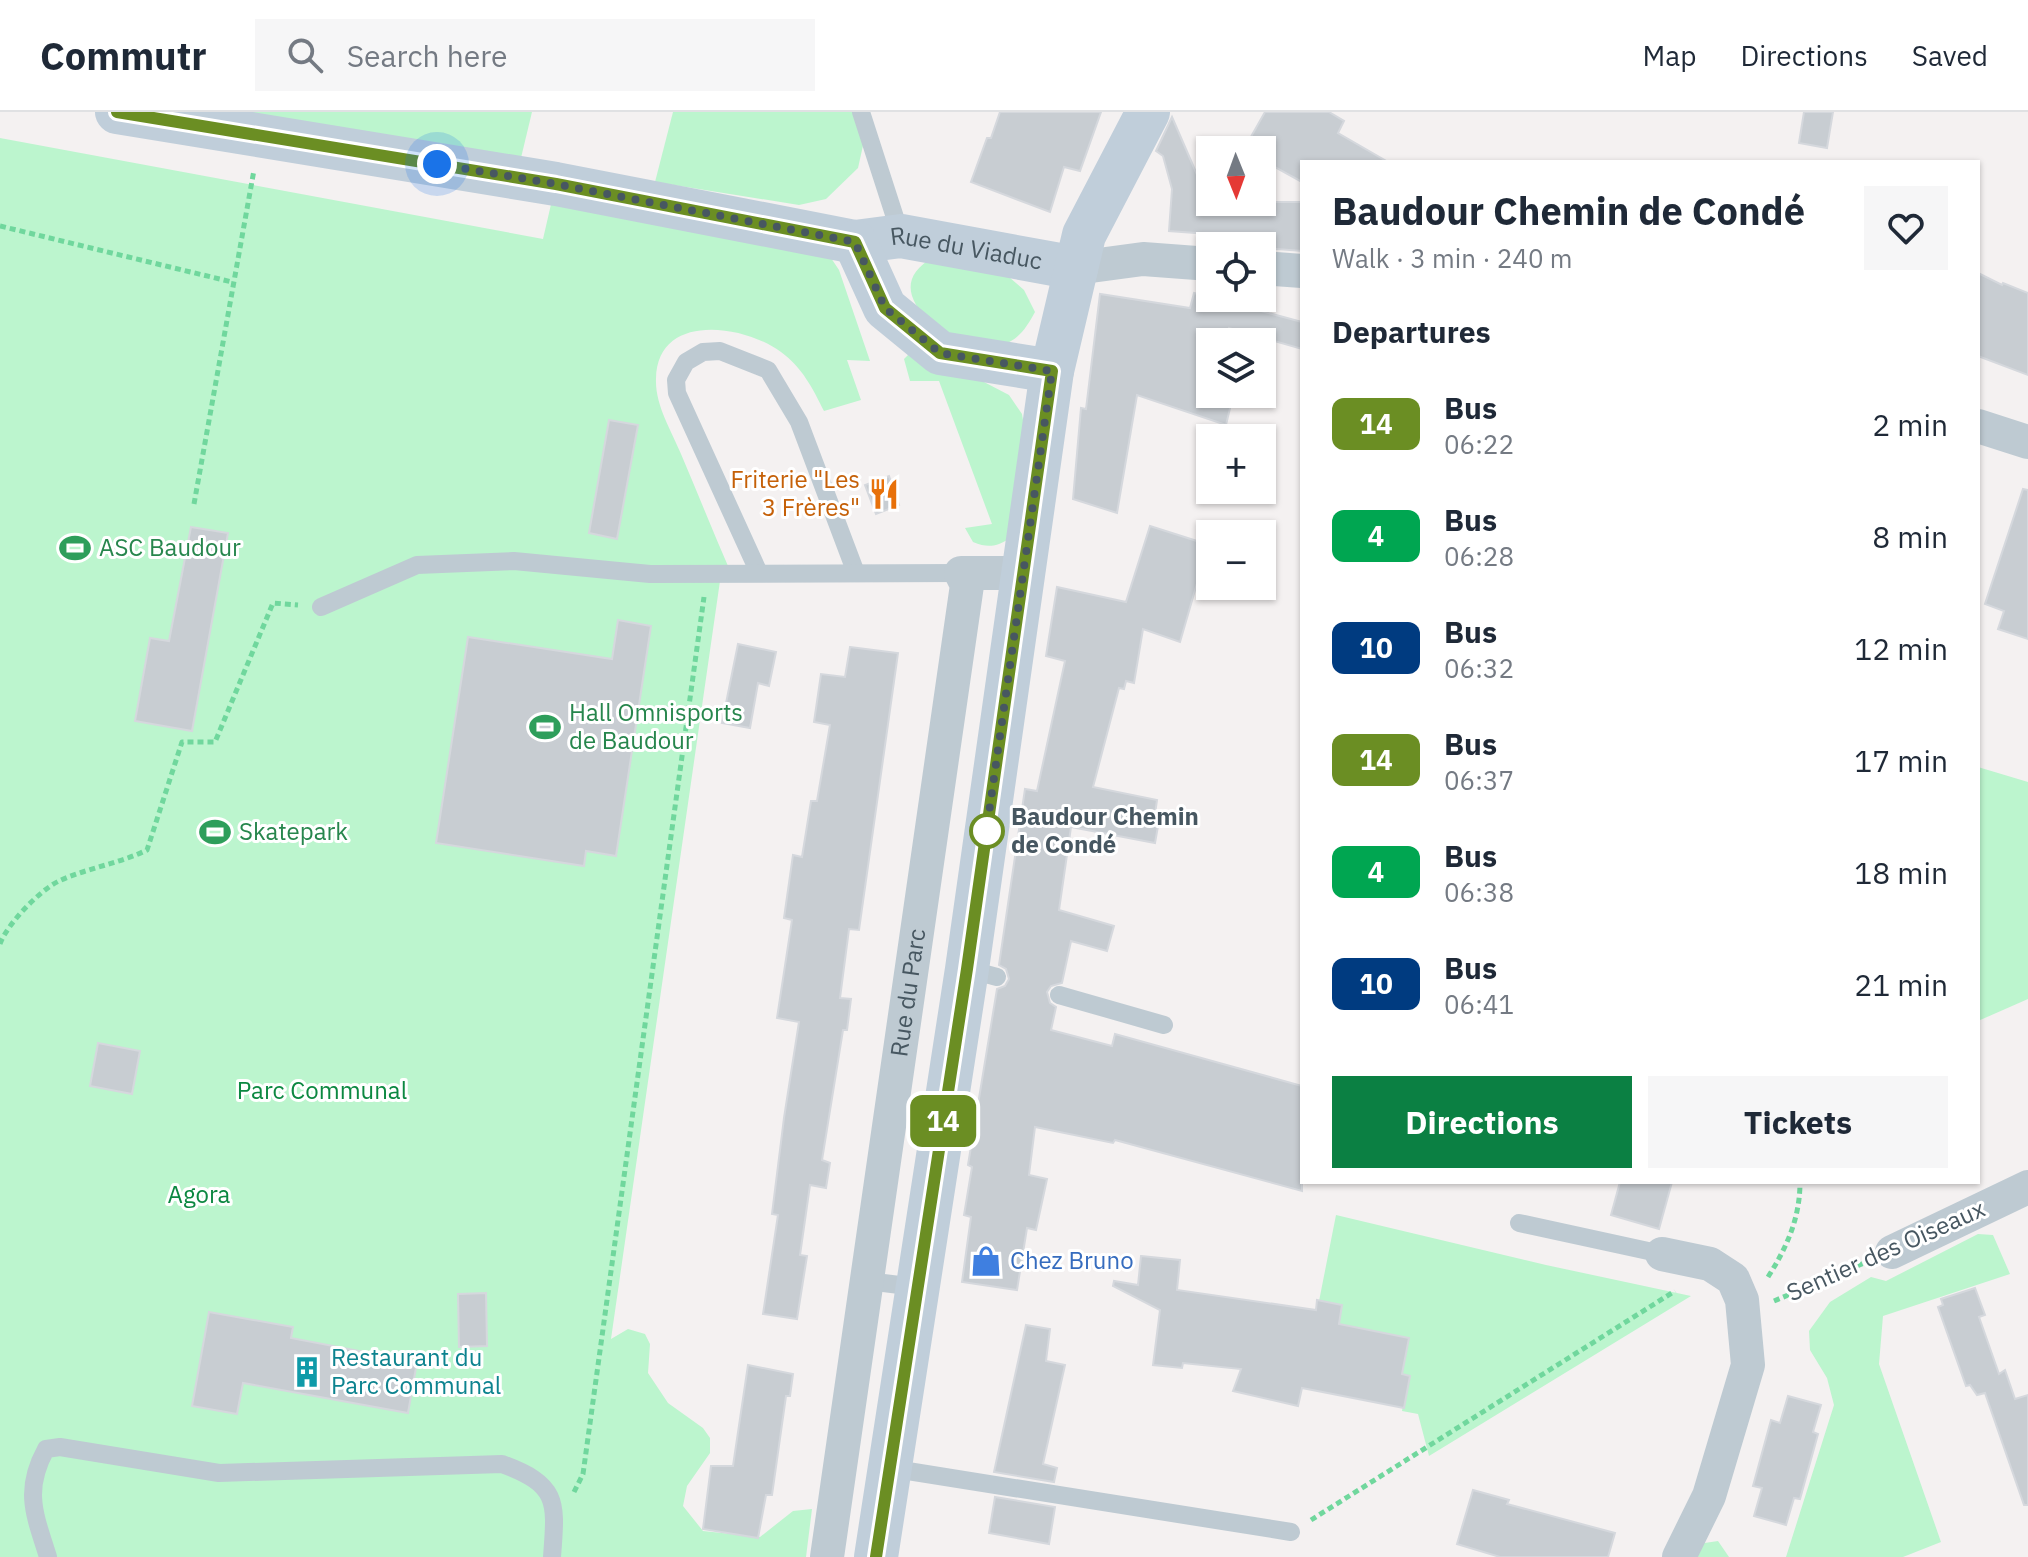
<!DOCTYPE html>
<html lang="en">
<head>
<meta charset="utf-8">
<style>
  :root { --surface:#fff; --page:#f6f6f7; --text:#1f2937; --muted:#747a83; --line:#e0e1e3; --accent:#0b8043 }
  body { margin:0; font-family:"IBM Plex Sans",sans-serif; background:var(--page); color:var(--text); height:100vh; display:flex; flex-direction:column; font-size:30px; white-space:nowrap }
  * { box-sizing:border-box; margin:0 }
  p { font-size:26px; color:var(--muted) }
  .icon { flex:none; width:44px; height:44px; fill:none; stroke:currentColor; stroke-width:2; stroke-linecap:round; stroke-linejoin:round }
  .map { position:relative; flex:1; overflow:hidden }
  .side { position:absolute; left:1300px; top:48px; width:680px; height:1024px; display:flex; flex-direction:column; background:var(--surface); border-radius:0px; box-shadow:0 2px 6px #0004 }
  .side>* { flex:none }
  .badge { padding:0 16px; border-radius:12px; font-size:28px; line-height:52px }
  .needle { width:52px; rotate:179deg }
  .tools { position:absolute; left:1196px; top:24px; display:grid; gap:16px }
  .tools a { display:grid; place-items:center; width:80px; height:80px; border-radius:0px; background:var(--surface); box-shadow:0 2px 6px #0004; font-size:40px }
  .you { position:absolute; width:40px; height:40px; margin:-20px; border:6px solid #fff; border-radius:50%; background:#1a73e8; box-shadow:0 0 0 12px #1a73e833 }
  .map>.badge { position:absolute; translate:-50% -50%; box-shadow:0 0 0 4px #fff }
  h2 { padding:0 32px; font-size:30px; line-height:72px }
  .round { display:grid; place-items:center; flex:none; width:84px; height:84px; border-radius:0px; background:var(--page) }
  .head { display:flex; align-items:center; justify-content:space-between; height:136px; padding:0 32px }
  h1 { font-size:38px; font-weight:700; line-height:60px }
  .primary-button { display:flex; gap:16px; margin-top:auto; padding:16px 32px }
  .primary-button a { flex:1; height:92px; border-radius:0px; background:var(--accent); color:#fff; font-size:32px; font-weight:700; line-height:92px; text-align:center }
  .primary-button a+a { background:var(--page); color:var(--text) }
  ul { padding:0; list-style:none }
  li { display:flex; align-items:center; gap:24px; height:112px; padding:0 32px }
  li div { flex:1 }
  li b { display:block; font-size:30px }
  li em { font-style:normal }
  li .badge { min-width:88px; font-weight:700; text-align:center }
  header { display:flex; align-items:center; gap:48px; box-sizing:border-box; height:112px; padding:0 40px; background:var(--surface); border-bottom:2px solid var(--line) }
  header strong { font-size:38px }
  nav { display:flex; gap:44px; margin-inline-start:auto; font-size:28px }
  .search { width:560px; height:72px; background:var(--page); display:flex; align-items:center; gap:20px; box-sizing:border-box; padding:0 28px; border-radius:0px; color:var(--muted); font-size:30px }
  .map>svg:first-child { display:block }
</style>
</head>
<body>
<header>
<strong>Commutr</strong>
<div class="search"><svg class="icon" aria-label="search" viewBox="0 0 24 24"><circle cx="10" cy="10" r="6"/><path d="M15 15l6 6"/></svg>Search here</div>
<nav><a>Map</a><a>Directions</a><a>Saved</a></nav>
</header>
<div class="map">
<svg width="2028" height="1445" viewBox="0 0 2028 1445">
  <rect width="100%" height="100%" fill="#f4f1f1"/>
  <g fill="#bcf5ce">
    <polygon points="228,0 532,0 520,50"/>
    <polygon points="673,0 860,0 864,29 858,56 826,87 799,93 655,70"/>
    <path d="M0,26L543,127L552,88L831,146L839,158L870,249L847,248L861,288L824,299C813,277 802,255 781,240C743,212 657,200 656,267C655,293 671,318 681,342C698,382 714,422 731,461L721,462L611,1227L628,1217L645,1222L650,1232L648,1261L668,1291L703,1316L710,1326V1341L687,1374L683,1394L703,1419L760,1425L793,1399L812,1397L806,1445H0Z"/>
    <path d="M934,145L1009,165L1024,178L1035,200C1029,211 1022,223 1011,229C999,236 955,232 944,224C939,221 934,215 930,210C907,187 900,164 934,145Z"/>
    <path d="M909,242L984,270L1009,283L1022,302L1025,320L1009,427C995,435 988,436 973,430L965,416L992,412L939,269H910L904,247Z"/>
    <polygon points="1978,655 2028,670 2028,887 1978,909"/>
    <polygon points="1336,1103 1546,1153 1691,1184 1429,1344 1418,1302 1402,1299 1408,1266 1308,1245"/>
    <polygon points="1978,1122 1993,1123 2010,1162 1883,1204 1879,1252 1941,1430 1903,1445 1786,1445 1834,1293 1827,1266 1810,1238 1809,1219 1830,1190 1871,1165 1886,1169"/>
    <polygon points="1718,1429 1729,1445 1690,1445 1698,1432"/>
  </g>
  <g fill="#c8cdd2" stroke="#d5d8dd" stroke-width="2">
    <polygon points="1000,0 1101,0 1080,59 1064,55 1050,100 971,70 987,26 991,26"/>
    <polygon points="1265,0 1329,0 1344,9 1338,21 1388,50 1302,50 1302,70 1262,48 1262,38 1244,37"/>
    <polygon points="1804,0 1833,0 1827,36 1799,31"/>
    <polygon points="1172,5 1205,81 1210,82 1210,90 1302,90 1302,139 1222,133 1223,123 1169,119 1172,77 1163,44 1156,39"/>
    <polygon points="1978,161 2002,173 2003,171 2028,181 2028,263 1978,244"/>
    <polygon points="1194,181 1302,210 1302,237 1229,216 1227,230 1210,230 1210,282 1232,288 1226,313 1137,283 1117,401 1073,387 1081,296 1086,297 1100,182 1190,196"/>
    <polygon points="609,308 638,313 617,427 589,421"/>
    <polygon points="889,364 899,393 876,402 865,373"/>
    <polygon points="2023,377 2028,378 2028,527 1998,517 2004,499 1985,492"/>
    <polygon points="1150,414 1200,430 1207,437 1180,530 1143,517 1134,571 1126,569 1124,577 1119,576 1093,675 1157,688 1155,702 1160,703 1155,731 1071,715 1059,798 1114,814 1107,839 1071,829 1062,871 1051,874 1047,880 1050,891 1056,895 1051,918 1112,934 1115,922 1302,974 1302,1079 1115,1028 1113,1031 1035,1015 1029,1063 1047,1067 1036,1118 1027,1116 1017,1178 962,1170 971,1105 964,1103 972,1055 968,1053 997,877 1005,874 1009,867 1006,857 999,853 1025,677 1037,679 1065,549 1046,544 1057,475 1126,490"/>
    <polygon points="191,415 228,421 192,619 135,609 150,526 169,529"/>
    <polygon points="618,508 651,514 616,744 586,739 584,754 436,731 468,525 612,547"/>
    <polygon points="738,532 776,540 769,574 758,571 750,616 722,611"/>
    <polygon points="850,535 898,541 859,818 849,817 840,886 851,887 847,918 843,918 822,1048 830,1051 826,1076 810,1073 800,1143 807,1144 797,1207 763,1202 778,1103 772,1102 784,1006 799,910 777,906 792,808 784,806 793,743 802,745 811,689 817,689 830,613 814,610 821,562 845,565"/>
    <polygon points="98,931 140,939 132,982 90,974"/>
    <polygon points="1620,1070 1672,1070 1659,1117 1611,1103"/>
    <polygon points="1141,1144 1180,1148 1177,1178 1316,1198 1317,1188 1342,1193 1339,1212 1409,1226 1402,1262 1410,1264 1404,1296 1302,1276 1298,1294 1233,1279 1241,1257 1183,1251 1182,1256 1153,1253 1160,1198 1113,1174 1114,1169 1138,1173"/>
    <polygon points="1975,1176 1985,1203 1979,1205 1999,1262 2005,1258 2015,1287 2028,1283 2028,1393 2024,1393 1985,1281 1977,1283 1970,1273 1966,1274 1938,1195 1943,1193 1941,1187"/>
    <polygon points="486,1181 487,1234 459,1235 458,1182"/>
    <polygon points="209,1200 293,1215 291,1226 417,1250 408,1301 243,1271 237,1302 192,1294"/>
    <polygon points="1026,1213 1050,1217 1046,1249 1065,1253 1043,1352 1057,1356 1054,1370 994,1360"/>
    <polygon points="748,1253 793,1262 790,1284 786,1284 772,1383 766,1383 758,1426 703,1417 711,1354 733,1354"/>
    <polygon points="1788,1284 1821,1293 1813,1320 1818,1322 1800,1387 1794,1386 1786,1413 1754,1404 1762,1376 1753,1374 1771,1308 1780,1311"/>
    <polygon points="1473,1378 1509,1388 1507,1392 1615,1421 1608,1445 1500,1445 1457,1432"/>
    <polygon points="995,1385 1055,1395 1049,1432 989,1421"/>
  </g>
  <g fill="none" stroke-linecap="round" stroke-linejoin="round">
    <g stroke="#70d79d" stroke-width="5" stroke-dasharray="6 4" stroke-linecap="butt">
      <polyline points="0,114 232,170"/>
      <polyline points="194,392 254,58"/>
      <path d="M0,832C7,812 40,778 59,769C87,756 118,752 147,738L182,630H215L273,491L298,493"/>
      <path d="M1768,1165C1787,1135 1800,1106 1800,1070"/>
      <polyline points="1774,1189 1864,1151"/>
      <polyline points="574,1380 583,1362 704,485"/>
      <polyline points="1311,1408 1675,1179"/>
    </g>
    <g stroke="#becad2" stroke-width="18">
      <polyline points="861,0 901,124"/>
      <polyline points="759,461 677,281 676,268 686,250 703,240 720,239 768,258 799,310 856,461"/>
      <polyline points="321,495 417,453 514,449 650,462 961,461"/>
      <polyline points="967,857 997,865"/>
      <polyline points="1059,883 1164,913"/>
      <polyline points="1519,1111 1662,1142"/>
      <polyline points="867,1169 916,1175"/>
      <polyline points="889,1356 1291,1420"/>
      <path d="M48,1445C35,1403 23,1379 46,1337L60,1335L219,1361L502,1352C560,1373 556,1391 552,1445"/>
    </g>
    <g stroke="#becad2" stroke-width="34">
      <polyline points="1076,156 1143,147 1210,152"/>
      <polyline points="1262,156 1302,159"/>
      <polyline points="1978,314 2028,330"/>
      <polyline points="1892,1140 2028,1075"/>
      <polyline points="1662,1142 1710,1152 1733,1167 1742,1188 1748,1253 1709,1384 1679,1445"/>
      <path id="s1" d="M827,1445L967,473L961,461H1025"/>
    </g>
    <g stroke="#c0ceda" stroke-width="44">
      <path id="s2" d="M117,0L556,72L855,130L901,124L1076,156"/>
      <polyline points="855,130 885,196 940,241 1052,259"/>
      <polyline points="876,1445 967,857 1052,259 1084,123 1148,0"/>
    </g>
  </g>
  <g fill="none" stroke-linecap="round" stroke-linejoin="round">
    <defs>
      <polyline id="line" points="117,0 556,72 855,130 885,196 940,241 1052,259 967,857 876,1445"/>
    </defs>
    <use href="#line" stroke="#fff" stroke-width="18"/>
    <use href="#line" stroke="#6b8e23" stroke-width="12"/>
    <polyline stroke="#475761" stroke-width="8" stroke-dasharray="0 14.4" points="437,52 556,72 855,130 885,196 940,241 1052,259 986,722 987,719"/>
  </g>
  <defs>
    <symbol id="restaurant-bare" viewBox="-9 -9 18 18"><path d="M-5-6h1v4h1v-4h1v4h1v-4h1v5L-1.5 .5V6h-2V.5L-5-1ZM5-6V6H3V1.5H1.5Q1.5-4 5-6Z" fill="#e8710a" stroke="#fff" stroke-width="2.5" paint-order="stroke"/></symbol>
    <symbol id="stadium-bare" viewBox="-9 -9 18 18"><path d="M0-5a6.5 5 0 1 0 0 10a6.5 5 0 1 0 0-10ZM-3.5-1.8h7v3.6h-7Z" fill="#2e9e5b" stroke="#fff" stroke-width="2.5" paint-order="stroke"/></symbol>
    <symbol id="shop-bare" viewBox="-9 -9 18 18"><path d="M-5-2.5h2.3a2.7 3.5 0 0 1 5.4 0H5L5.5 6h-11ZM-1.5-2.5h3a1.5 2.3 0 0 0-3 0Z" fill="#3f7fe0" stroke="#fff" stroke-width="2.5" paint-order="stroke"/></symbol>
    <symbol id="building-bare" viewBox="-9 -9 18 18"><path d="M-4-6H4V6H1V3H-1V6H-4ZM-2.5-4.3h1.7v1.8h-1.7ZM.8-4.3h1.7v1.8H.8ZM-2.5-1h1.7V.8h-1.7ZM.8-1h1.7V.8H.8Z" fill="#0f9aa8" stroke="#fff" stroke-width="2.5" paint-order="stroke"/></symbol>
  </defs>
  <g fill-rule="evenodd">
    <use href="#restaurant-bare" x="862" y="360" width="44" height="44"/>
    <use href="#stadium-bare" x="53" y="414" width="44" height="44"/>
    <use href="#stadium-bare" x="523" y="593" width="44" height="44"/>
    <use href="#stadium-bare" x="193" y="698" width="44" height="44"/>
    <use href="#shop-bare" x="964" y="1127" width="44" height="44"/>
    <use href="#building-bare" x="285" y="1238" width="44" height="44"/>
  </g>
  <circle fill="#fff" stroke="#6b8e23" stroke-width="4" cx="987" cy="719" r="16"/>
  <g text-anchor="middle" stroke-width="6" stroke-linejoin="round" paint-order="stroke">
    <g font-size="24" fill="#475761" stroke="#fff">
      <text dy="8" stroke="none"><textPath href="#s2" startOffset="862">Rue du Viaduc</textPath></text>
      <text dy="8" stroke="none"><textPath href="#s1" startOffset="570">Rue du Parc</textPath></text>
      <text transform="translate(1886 1139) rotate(-24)" y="8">Sentier des Oiseaux</text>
    </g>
    <g font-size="24" fill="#c56008" stroke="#fff" text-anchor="end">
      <text x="860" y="376">Friterie "Les<tspan x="860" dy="28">3 Frères"</tspan></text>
    </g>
    <g font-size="24" fill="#27864d" stroke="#fff" text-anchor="start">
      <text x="99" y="444">ASC Baudour</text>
      <text x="569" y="609">Hall Omnisports<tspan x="569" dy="28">de Baudour</tspan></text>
      <text x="239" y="728">Skatepark</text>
    </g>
    <g font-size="24" font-weight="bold" fill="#475761" stroke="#fff" text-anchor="start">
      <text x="1011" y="713">Baudour Chemin<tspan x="1011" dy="28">de Condé</tspan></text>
    </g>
    <g font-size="24" fill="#0c8841" stroke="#fff">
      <text x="322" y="987">Parc Communal</text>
      <text x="199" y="1091">Agora</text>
    </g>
    <g font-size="24" fill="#366cbe" stroke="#fff" text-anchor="start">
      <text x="1010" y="1157">Chez Bruno</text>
    </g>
    <g font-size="24" fill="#0d838f" stroke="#fff" text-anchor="start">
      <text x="331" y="1254">Restaurant du<tspan x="331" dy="28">Parc Communal</tspan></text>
    </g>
  </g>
</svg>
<div class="tools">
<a><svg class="needle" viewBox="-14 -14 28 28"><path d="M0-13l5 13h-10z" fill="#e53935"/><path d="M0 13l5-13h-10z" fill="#747a83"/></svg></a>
<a><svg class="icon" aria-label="locate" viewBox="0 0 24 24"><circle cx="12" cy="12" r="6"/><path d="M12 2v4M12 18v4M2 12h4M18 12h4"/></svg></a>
<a><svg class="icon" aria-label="layers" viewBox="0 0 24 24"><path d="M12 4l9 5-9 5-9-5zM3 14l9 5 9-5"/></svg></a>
<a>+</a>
<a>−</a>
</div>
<div class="you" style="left:437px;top:52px"></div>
<b class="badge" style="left:943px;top:1009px;background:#6b8e23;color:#fff">14</b>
<section class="side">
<div class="head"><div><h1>Baudour Chemin de Condé</h1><p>Walk · 3 min · 240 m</p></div><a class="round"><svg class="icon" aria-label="heart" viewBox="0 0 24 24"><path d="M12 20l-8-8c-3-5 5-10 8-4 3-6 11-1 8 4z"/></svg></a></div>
<h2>Departures</h2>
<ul>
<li><span class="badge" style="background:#6b8e23;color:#fff">14</span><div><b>Bus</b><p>06:22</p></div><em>2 min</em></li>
<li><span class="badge" style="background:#00a651;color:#fff">4</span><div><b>Bus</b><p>06:28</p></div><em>8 min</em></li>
<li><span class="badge" style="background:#003b80;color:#fff">10</span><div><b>Bus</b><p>06:32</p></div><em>12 min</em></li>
<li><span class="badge" style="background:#6b8e23;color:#fff">14</span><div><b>Bus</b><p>06:37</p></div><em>17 min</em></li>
<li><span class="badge" style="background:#00a651;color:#fff">4</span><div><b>Bus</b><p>06:38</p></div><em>18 min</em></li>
<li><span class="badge" style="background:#003b80;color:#fff">10</span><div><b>Bus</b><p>06:41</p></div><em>21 min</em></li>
</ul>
<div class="primary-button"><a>Directions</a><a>Tickets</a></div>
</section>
</div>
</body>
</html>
